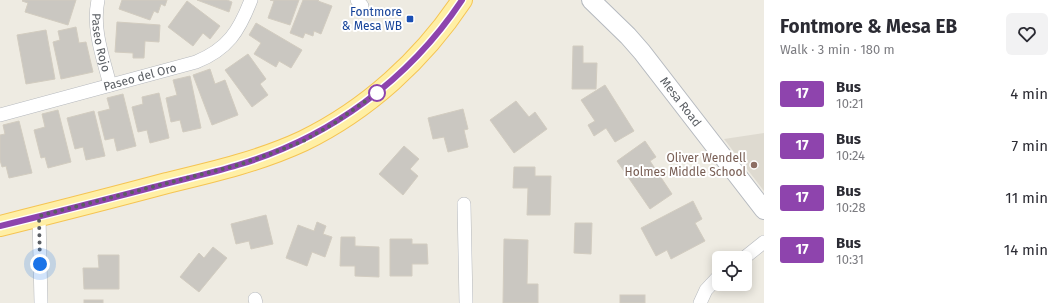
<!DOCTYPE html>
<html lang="en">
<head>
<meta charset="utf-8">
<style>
  :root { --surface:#fff; --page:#f2f2f3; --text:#2b2b33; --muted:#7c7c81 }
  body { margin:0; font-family:"Fira Sans",sans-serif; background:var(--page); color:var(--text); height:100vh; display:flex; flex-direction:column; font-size:15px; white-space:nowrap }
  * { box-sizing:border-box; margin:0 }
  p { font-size:13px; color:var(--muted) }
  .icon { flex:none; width:22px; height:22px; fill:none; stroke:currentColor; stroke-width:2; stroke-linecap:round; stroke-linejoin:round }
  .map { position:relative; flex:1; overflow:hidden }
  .side { display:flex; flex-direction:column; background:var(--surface); width:300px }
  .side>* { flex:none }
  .badge { padding:0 8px; border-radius:3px; font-size:14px; line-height:26px }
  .controls { position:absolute; left:712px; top:251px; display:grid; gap:8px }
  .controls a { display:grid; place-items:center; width:40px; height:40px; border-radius:6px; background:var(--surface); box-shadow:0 2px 10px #0003; font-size:20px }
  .you { position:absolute; width:20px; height:20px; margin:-10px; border:3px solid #fff; border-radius:50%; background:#1a73e8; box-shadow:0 0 0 6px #1a73e833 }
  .map>.badge { position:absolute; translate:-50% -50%; box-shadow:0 0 0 2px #fff }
  .round { display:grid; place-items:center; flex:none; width:42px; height:42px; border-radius:6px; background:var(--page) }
  .head { display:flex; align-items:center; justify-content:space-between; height:68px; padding:0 16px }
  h1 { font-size:19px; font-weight:700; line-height:30px }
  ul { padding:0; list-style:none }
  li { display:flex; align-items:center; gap:12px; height:52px; padding:0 16px }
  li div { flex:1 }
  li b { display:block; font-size:15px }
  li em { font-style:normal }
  li .badge { min-width:44px; font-weight:700; text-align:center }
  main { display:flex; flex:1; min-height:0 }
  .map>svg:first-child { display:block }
</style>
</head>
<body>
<main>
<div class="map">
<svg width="764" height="303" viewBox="0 0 764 303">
  <rect width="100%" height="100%" fill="#eeebe2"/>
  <polygon fill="#dedad0" points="764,133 764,191 724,139"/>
  <g fill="#cac7c1" stroke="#d2ccc0">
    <polygon points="23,0 76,0 68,25 25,12 28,3 22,1"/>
    <polygon points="122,0 167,0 165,6 161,4 158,13 154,11 150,20 119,9"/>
    <polygon points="197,0 227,0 232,2 229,12"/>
    <polygon points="270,0 299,0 290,25 268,18 274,1"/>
    <polygon points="303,0 319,0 318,1 332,6 321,34 314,31 313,36 305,33 303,38 290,33"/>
    <polygon points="187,1 220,26 210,39 203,33 193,46 168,27"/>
    <polygon points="117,22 160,25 159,42 145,41 144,58 133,58 133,53 115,52"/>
    <polygon points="256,23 302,50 291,68 279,61 276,67 254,54 261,43 249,35"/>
    <polygon points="76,27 79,43 86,42 93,72 61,79 53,42 60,40 58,31"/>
    <polygon points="46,30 55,79 26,84 17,35"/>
    <polygon points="573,46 583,46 583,63 597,63 596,89 572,89"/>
    <polygon points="248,54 266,79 260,84 268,95 252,107 225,70"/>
    <polygon points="210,69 215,84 225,80 238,115 212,125 193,75"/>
    <polygon points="190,76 201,128 183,132 180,120 171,122 166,98 177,95 173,80"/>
    <polygon points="605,85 634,131 615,142 606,128 594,136 588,125 595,121 581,100"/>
    <polygon points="159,93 169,138 150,143 147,130 138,132 132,107 143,104 142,97"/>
    <polygon points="123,94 136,146 117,151 114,138 105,140 98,112 110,109 107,98"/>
    <polygon points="516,101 529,117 535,112 547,129 514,153 490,120"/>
    <polygon points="463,109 468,129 464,130 468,147 448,152 444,137 433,139 428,118"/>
    <polygon points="58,110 71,162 48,168 45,157 41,158 34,130 45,127 42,114"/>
    <polygon points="94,111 105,156 86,160 83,147 75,149 67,118"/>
    <polygon points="19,121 32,173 9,178 6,166 2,167 0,160 0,135 5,134 3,125"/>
    <polygon points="645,141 656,157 650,161 672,194 650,209 617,161"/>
    <polygon points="404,146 419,159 410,169 418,176 403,195 379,174"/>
    <polygon points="514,167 535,167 535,176 551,176 550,215 527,215 528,188 513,188"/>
    <polygon points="693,201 702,219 695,223 705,241 671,259 667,250 656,256 641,228"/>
    <polygon points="266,215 273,244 251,249 249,241 236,244 231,224"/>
    <polygon points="317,222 326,226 323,234 332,237 325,257 312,252 307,266 286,258 298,225 314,231"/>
    <polygon points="575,223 592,223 591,254 574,253"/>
    <polygon points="341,237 355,237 355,246 379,247 379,277 355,276 355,266 340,266"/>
    <polygon points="390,239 412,239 412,244 427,244 428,264 412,264 412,276 390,276"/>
    <polygon points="504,239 528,240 527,284 538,284 538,303 503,303"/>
    <polygon points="213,247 227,258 199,292 180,277 199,253 204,258"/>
    <polygon points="98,255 119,255 119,289 84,289 83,268 99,268"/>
    <rect x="620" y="295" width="25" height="8"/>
    <rect x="84" y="300" width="19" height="3"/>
  </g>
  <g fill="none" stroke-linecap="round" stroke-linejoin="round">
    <defs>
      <g id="street">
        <path id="s1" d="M98,0C92,29 103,57 110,85"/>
        <polyline points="357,0 362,6"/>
        <path id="s2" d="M0,115L196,62C228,49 239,31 251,0"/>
        <polyline points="464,204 466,303"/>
        <polyline points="39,216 41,303"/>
        <polyline points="744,258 764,242"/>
        <polyline points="255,299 256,303"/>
        <polyline points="700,303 706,290 719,276"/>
      </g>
      <g id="secondary">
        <path id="s3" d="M591,0L628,36L642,52L764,210"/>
      </g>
      <path id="primary" d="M0,226C56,212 111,198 167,183C213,172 260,161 303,141C367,110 423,59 462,0"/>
    </defs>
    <use href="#street" stroke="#b5b8bd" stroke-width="14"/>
    <use href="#secondary" stroke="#b5b9bf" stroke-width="20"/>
    <use href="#primary" stroke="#f5c453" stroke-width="22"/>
    <use href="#street" stroke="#fff" stroke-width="13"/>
    <use href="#secondary" stroke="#fff" stroke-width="18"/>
    <use href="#primary" stroke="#ffefa5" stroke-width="20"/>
  </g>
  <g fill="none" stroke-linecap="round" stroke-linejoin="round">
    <defs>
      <path id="line" d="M0,226C50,214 100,201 150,188C179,180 209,174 238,165C329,138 409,80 462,0"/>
    </defs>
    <use href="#line" stroke="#fff" stroke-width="9"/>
    <use href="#line" stroke="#8e44ad" stroke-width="6"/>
    <polyline stroke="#5a5e63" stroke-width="4" stroke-dasharray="0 7.2" points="40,264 39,216 238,165 270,154 303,141 333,124 377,93"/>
  </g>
  <rect fill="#1a4fb4" stroke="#fff" stroke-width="1.5" x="406" y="15" width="8" height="8" rx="2"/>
  <circle fill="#fff" stroke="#8e44ad" stroke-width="2" cx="377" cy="93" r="8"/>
  <circle fill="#8d6e63" stroke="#fff" stroke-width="1.5" cx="754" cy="165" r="4"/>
  <g text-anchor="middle" stroke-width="4" stroke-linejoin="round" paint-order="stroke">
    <g font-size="12" fill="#164399" stroke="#fff" text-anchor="end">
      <text x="402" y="16">Fontmore<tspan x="402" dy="14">&amp; Mesa WB</tspan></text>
    </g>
    <g font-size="12" fill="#5a5e63" stroke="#fff">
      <text dy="4" stroke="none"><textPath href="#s1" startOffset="43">Paseo Rojo</textPath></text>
      <text dy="4" stroke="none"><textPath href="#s2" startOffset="145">Paseo del Oro</textPath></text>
      <text dy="4" stroke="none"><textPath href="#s3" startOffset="136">Mesa Road</textPath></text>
    </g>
    <g font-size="12" fill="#785e54" stroke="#fff" text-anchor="end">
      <text x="746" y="162">Oliver Wendell<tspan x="746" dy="14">Holmes Middle School</tspan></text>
    </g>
  </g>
</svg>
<div class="controls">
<a><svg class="icon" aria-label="locate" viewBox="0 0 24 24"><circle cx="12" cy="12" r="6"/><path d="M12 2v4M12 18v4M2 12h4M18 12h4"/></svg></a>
</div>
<div class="you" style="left:40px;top:264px"></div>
</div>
<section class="side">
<div class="head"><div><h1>Fontmore &amp; Mesa EB</h1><p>Walk · 3 min · 180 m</p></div><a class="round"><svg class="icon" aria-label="heart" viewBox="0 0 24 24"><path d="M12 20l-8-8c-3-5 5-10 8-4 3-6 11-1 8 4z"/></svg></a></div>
<ul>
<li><span class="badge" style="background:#8e44ad;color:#fff">17</span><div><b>Bus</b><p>10:21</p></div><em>4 min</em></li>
<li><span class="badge" style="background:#8e44ad;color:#fff">17</span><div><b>Bus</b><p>10:24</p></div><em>7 min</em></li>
<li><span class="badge" style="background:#8e44ad;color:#fff">17</span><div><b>Bus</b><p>10:28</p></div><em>11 min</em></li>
<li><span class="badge" style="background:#8e44ad;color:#fff">17</span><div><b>Bus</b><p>10:31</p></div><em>14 min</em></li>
</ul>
</section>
</main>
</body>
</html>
